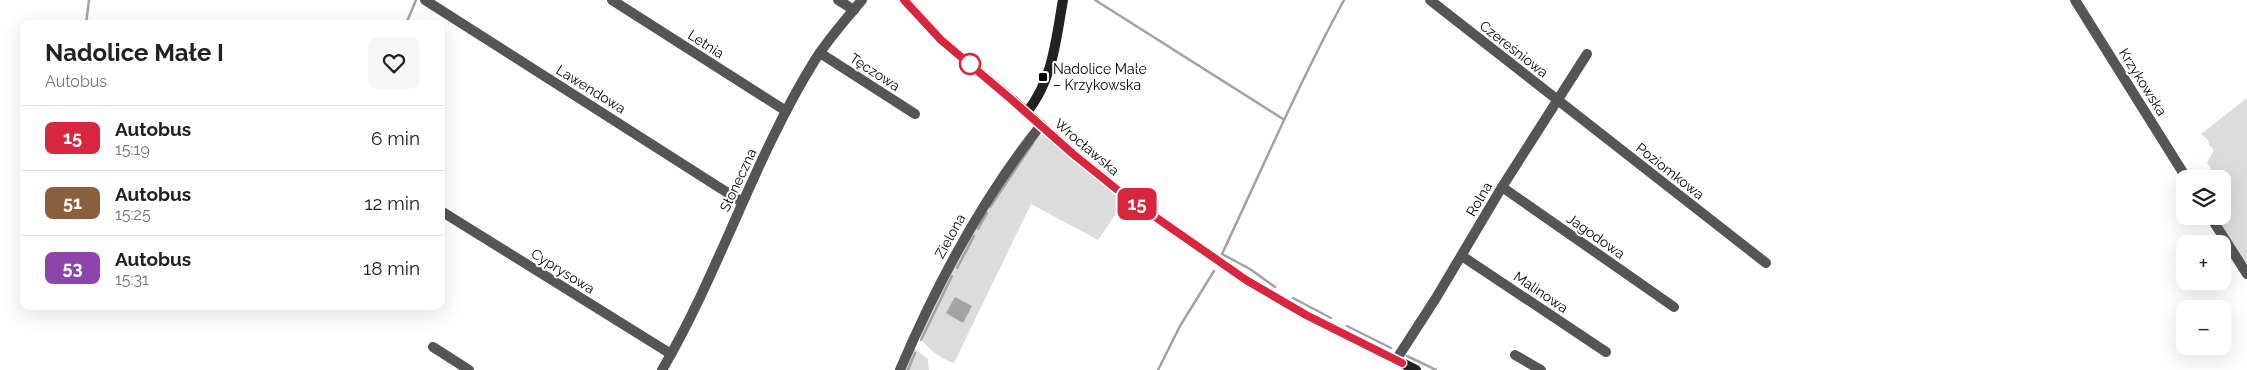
<!DOCTYPE html>
<html lang="pl">
<head>
<meta charset="utf-8">
<style>
  :root { --surface:#fff; --page:#f6f6f6; --text:#202124; --muted:#757577; --line:#e0e0e0 }
  body { margin:0; font-family:Raleway,sans-serif; background:var(--page); color:var(--text); height:100vh; display:flex; flex-direction:column; font-size:19px; white-space:nowrap }
  * { box-sizing:border-box; margin:0 }
  p { font-size:16px; color:var(--muted) }
  .icon { flex:none; width:28px; height:28px; fill:none; stroke:currentColor; stroke-width:2; stroke-linecap:round; stroke-linejoin:round }
  .map { position:relative; flex:1; overflow:hidden }
  .drawer { position:absolute; left:20px; top:20px; width:425px; height:290px; display:flex; flex-direction:column; background:var(--surface); border-radius:10px; box-shadow:0 5px 20px #0002 }
  .drawer>* { flex:none }
  .badge { padding:0 10px; border-radius:8px; font-size:18px; line-height:32px }
  .controls { position:absolute; left:2176px; top:170px; display:grid; gap:10px }
  .controls a { display:grid; place-items:center; width:55px; height:55px; border-radius:10px; background:var(--surface); box-shadow:0 5px 20px #0002; font-size:25px }
  .map>.badge { position:absolute; translate:-50% -50%; box-shadow:0 0 0 2px #fff }
  .round { display:grid; place-items:center; flex:none; width:52px; height:52px; border-radius:10px; background:var(--page) }
  .headline { display:flex; align-items:center; justify-content:space-between; height:85px; padding:0 25px }
  h1 { font-size:24px; font-weight:700; line-height:38px }
  ul { padding:0; list-style:none }
  li { display:flex; align-items:center; gap:15px; height:65px; padding:0 25px; border-top:1px solid var(--line) }
  li div { flex:1 }
  li b { display:block; font-size:19px }
  li em { font-style:normal }
  li .badge { min-width:55px; font-weight:700; text-align:center }
  .map>svg:first-child { display:block }
</style>
</head>
<body>
<div class="map">
<svg width="2247" height="370" viewBox="0 0 2247 370">
  <rect width="100%" height="100%" fill="#fff"/>
  <g fill="#dcdcdc">
    <polygon points="2247,98 2247,264 2216,216 2222,216 2222,179 2205,179 2211,168 2207,163 2214,150 2209,145 2208,140 2201,134"/>
    <path d="M1041,135H1045L1066,155L1124,200V202L1098,240L1031,204L954,363C943,360 924,347 920,336L953,268L988,207L1032,141Z"/>
    <polygon points="915,349 928,359 929,370 905,370"/>
  </g>
  <polygon fill="#a3a3a3" points="955,297 972,306 963,323 946,313"/>
  <g fill="none" stroke-linecap="round" stroke-linejoin="round">
    <g stroke="#a3a3a3" stroke-width="2.5">
      <polyline points="1095,0 1283,119"/>
      <polyline points="86,24 89,0"/>
      <polyline points="406,24 416,0"/>
      <polyline points="990,207 1033,143"/>
      <polyline points="978,229 987,213"/>
      <polyline points="957,268 974,236"/>
      <path d="M1275,287L1250,269L1222,254C1262,169 1299,83 1344,0"/>
      <polyline points="1293,298 1331,318"/>
      <polyline points="1347,326 1391,348"/>
      <polyline points="921,340 952,276"/>
      <polyline points="1407,356 1436,370"/>
      <polyline points="908,370 915,353"/>
      <polyline points="1158,370 1180,326 1214,271"/>
    </g>
    <g stroke="#555" stroke-width="10">
      <polyline points="425,0 742,202"/>
      <polyline points="612,0 786,111"/>
      <polyline points="838,0 854,10"/>
      <polyline points="1430,0 1766,263"/>
      <polyline points="2075,0 2187,179"/>
      <polyline points="820,53 915,114"/>
      <polyline points="1502,187 1674,307"/>
      <polyline points="441,211 671,354"/>
      <polyline points="2210,216 2247,274"/>
      <polyline points="1462,256 1606,352"/>
      <polyline points="433,347 469,370"/>
      <polyline points="1515,355 1541,370"/>
      <polyline points="1396,360 1436,298 1502,187 1587,54"/>
      <path d="M662,370C720,271 754,158 815,60C828,39 846,19 862,0"/>
      <path d="M900,370C937,283 982,199 1041,125"/>
    </g>
    <g stroke="#222" stroke-width="10">
      <polyline points="904,0 941,40 1013,100 1073,154 1125,196 1246,280 1306,315 1416,370"/>
      <path d="M1027,112C1053,80 1056,39 1063,0"/>
    </g>
  </g>
  <g fill="none" stroke-linecap="round" stroke-linejoin="round">
    <defs>
      <polyline id="line" points="904,0 941,40 1012,100 1073,154 1125,196 1246,280 1306,315 1402,363"/>
    </defs>
    <use href="#line" stroke="#fff" stroke-width="11"/>
    <use href="#line" stroke="#d7263d" stroke-width="8"/>
  </g>
  <circle fill="#fff" stroke="#d7263d" stroke-width="2.5" cx="970" cy="64" r="10"/>
  <rect fill="#000" stroke="#fff" stroke-width="2" x="1038" y="72" width="10" height="10" rx="2.5"/>
  <g text-anchor="middle" stroke-width="4" stroke-linejoin="round" paint-order="stroke">
    <g font-size="14" fill="#000" stroke="#fff">
      <text transform="translate(706 44) rotate(33)" y="5">Letnia</text>
      <text transform="translate(1514 49) rotate(38)" y="5">Czereśniowa</text>
      <text transform="translate(875 72) rotate(33)" y="5">Tęczowa</text>
      <text transform="translate(2143 82) rotate(58)" y="5">Krzykowska</text>
      <text transform="translate(591 89) rotate(32)" y="5">Lawendowa</text>
      <text transform="translate(1087 147) rotate(40)" y="5">Wrocławska</text>
      <text transform="translate(1670 171) rotate(38)" y="5">Poziomkowa</text>
      <text transform="translate(738 180) rotate(-65)" y="5">Słoneczna</text>
      <text transform="translate(1479 199) rotate(-60)" y="5">Rolna</text>
      <text transform="translate(950 236) rotate(-61)" y="5">Zielona</text>
      <text transform="translate(1596 236) rotate(35)" y="5">Jagodowa</text>
      <text transform="translate(563 271) rotate(32)" y="5">Cyprysowa</text>
      <text transform="translate(1541 292) rotate(34)" y="5">Malinowa</text>
    </g>
    <g font-size="14" fill="#000" stroke="#fff" text-anchor="start">
      <text x="1053" y="74">Nadolice Małe<tspan x="1053" dy="16">– Krzykowska</tspan></text>
    </g>
  </g>
</svg>
<div class="controls">
<a><svg class="icon" aria-label="layers" viewBox="0 0 24 24"><path d="M12 4l9 5-9 5-9-5zM3 14l9 5 9-5"/></svg></a>
<a>+</a>
<a>−</a>
</div>
<b class="badge" style="left:1137px;top:204px;background:#d7263d;color:#fff">15</b>
<section class="drawer">
<div class="headline"><div><h1>Nadolice Małe I</h1><p>Autobus</p></div><a class="round"><svg class="icon" aria-label="heart" viewBox="0 0 24 24"><path d="M12 20l-8-8c-3-5 5-10 8-4 3-6 11-1 8 4z"/></svg></a></div>
<ul>
<li><span class="badge" style="background:#d7263d;color:#fff">15</span><div><b>Autobus</b><p>15:19</p></div><em>6 min</em></li>
<li><span class="badge" style="background:#8b5e3c;color:#fff">51</span><div><b>Autobus</b><p>15:25</p></div><em>12 min</em></li>
<li><span class="badge" style="background:#8e44ad;color:#fff">53</span><div><b>Autobus</b><p>15:31</p></div><em>18 min</em></li>
</ul>
</section>
</div>
</body>
</html>
